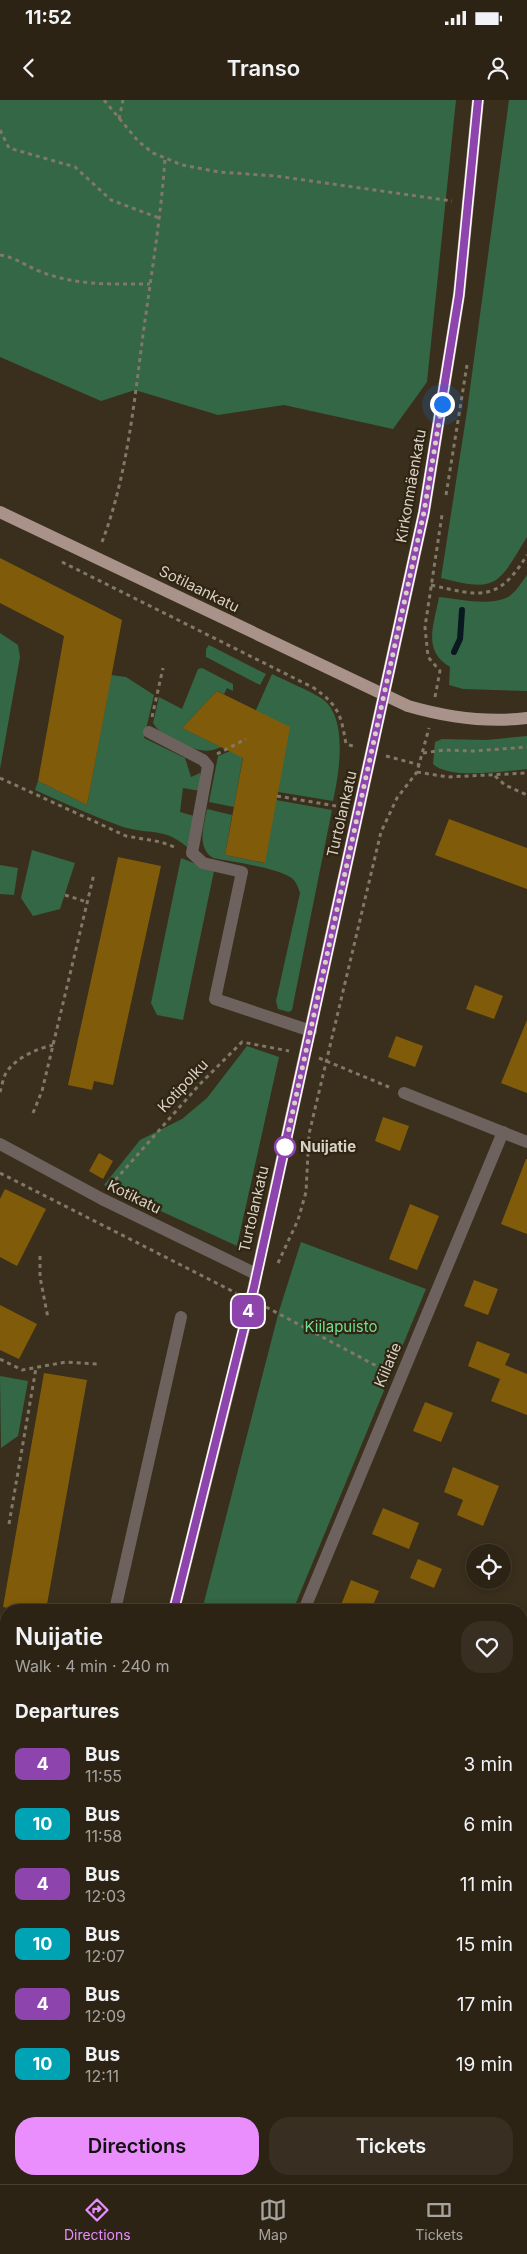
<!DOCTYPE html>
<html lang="en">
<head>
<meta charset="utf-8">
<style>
  :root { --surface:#2c2315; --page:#382f22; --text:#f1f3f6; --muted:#a6a4a0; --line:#484034; --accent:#ea8dfd }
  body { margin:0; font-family:Inter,sans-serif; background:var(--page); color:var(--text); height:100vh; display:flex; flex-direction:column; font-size:19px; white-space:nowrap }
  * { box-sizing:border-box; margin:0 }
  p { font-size:16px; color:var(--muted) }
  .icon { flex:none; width:28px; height:28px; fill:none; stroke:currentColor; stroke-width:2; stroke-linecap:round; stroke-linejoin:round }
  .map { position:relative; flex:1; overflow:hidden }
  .side { position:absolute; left:0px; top:1504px; width:528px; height:581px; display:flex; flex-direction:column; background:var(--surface); border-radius:20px 20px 0 0; box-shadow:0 2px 8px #0003,0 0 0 1px var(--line) }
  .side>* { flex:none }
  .badge { padding:0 10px; border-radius:8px; font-size:18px; line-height:32px }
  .fabs { position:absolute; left:466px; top:1444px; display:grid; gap:10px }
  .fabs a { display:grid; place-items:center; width:45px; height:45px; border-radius:50%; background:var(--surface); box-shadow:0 2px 8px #0003,0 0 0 1px var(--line); font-size:25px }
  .you { position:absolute; width:25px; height:25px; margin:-12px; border:4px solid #fff; border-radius:50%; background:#1a73e8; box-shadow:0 0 0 8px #1a73e833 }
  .map>.badge { position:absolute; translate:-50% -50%; box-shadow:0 0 0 2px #fff }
  h2 { padding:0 15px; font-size:19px; line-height:45px }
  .round { display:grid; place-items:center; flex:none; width:52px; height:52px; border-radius:20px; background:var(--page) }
  .overview { display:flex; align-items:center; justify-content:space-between; height:85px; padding:0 15px }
  h1 { font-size:24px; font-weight:600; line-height:38px }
  .primary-button { display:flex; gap:10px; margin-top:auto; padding:10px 15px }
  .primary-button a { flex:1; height:58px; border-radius:20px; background:var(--accent); color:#111; font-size:20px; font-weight:600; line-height:58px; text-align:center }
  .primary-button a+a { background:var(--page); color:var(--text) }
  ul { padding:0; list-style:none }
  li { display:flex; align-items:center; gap:15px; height:60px; padding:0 15px }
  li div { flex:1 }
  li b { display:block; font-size:19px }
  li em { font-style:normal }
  li .badge { min-width:55px; font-weight:700; text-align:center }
  .status { display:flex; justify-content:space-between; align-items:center; height:35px; padding:0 25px; background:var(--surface); direction:ltr }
  .status svg { height:14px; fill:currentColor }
  header { display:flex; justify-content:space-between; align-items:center; height:65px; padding:0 15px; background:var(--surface); font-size:22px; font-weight:600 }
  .tab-bar { display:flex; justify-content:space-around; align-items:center; height:70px; border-top:1px solid var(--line); background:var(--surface); font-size:14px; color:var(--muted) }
  .tab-bar a { display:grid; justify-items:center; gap:2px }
  .tab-bar .current { color:var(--accent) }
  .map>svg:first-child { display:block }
</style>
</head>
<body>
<div class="status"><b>11:52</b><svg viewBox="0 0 49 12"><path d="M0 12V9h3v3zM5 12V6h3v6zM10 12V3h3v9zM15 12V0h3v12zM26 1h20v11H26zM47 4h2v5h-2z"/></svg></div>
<header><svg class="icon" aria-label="back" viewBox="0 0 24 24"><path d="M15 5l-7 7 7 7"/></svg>Transo<svg class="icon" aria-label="person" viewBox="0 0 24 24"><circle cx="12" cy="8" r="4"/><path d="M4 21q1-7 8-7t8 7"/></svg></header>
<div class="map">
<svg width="527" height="2084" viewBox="0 0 527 2084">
  <rect width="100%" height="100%" fill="#3a2f1c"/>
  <g fill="#346745">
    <polygon points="0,0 456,0 427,282 393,329 284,305 218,315 135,290 101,301 0,257"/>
    <path d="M509,0H527V437C498,484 498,493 441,478L467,311Z"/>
    <path d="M527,475V591L463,589L449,585L450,567C422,550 434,525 439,497C459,499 486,506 506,498C515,494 521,483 527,475Z"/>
    <polygon points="0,533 18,545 20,557 0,669"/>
    <polygon points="209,545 266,574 260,585 206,557 206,549"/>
    <path d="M202,568L233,584V591L227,588L224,594L217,591L182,628L219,646L241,636C213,653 206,656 177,641C167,636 159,633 153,623L159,597L182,609L198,569Z"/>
    <path d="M272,574C288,582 306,589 321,598C349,616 339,674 333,701L278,692L256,610Z"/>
    <path d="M111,575L126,577L154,595L144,638L185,658L191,677L200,673V691L183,688L180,712L194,716L187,747C164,727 150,735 123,727C93,716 64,703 35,690L38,681L87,705Z"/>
    <path d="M527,636V669C505,671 449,680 433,664L435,642L442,639L486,640Z"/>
    <polygon points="245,645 234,707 209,702 218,656"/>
    <path d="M276,700L332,710L292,910L289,912L278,909L276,901L300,793C298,787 296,780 290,777C273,767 233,762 213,758C196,747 204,726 207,709L232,715L225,755L264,763Z"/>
    <polygon points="32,750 75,763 60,809 33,816 21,798"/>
    <polygon points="181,758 214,771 183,920 157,915 151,903"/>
    <polygon points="0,765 18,768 14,795 0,794"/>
    <polygon points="247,946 279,957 237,1146 104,1085 140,1040 182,1019 207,998"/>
    <polygon points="301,1142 426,1189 293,1510 202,1510 279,1211"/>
    <polygon points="0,1276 28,1281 18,1336 1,1348"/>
    <polygon points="6,1709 6,1948 0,1948 0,1728"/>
    <rect x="16" y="2079" width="88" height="5"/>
  </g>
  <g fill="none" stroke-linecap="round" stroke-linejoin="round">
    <polyline stroke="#09191f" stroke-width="6" points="454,552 460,539 462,510"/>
  </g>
  <g fill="#805c0a">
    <polygon points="0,458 122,520 87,705 38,681 64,536 0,503"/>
    <polygon points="217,591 290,627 265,763 225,755 243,658 182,628"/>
    <polygon points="449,719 527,748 527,789 435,755"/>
    <polygon points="118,757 161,766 113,985 94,981 92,990 68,985"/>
    <polygon points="475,885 503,896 494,919 466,909"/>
    <polygon points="527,920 527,993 501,983"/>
    <polygon points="396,936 423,946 415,967 388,957"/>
    <polygon points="383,1017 409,1026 400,1051 375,1041"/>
    <polygon points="99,1053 113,1061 103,1079 89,1071"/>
    <polygon points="526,1059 527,1059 527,1134 501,1124"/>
    <polygon points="5,1089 46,1109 17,1166 0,1157 0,1099"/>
    <polygon points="410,1104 439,1116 417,1170 389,1159"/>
    <polygon points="474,1180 498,1189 488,1215 464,1206"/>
    <polygon points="0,1205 37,1224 19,1259 0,1250"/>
    <polygon points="477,1241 510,1254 505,1265 527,1274 527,1315 491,1301 500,1279 468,1266"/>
    <polygon points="44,1273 87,1280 46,1510 19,1510 3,1507"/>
    <polygon points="425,1302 453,1313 441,1342 413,1331"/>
    <polygon points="453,1367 499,1386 483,1426 457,1415 463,1400 444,1392"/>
    <polygon points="383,1408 419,1423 409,1449 372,1434"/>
    <polygon points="418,1459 442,1469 434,1488 410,1478"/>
    <polygon points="351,1480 379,1491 371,1510 339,1510"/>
  </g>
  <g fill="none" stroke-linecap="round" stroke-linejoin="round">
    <g stroke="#817868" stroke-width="3" stroke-dasharray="4 4" stroke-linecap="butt">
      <polyline points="104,0 138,41 153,53 182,65 219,72 276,76 452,101"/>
      <polyline points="119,19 123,0"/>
      <polyline points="0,30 9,48 75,67 111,100 159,118"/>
      <path d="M0,155C17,158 24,165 39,171C76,186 111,184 150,184"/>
      <polyline points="446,395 467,265"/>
      <path d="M102,442C127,377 134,303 143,235C151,176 161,117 165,58"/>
      <path d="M62,462L314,588C339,606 341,615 346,644L356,647"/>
      <path d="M431,485C480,496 498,503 527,455"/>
      <polyline points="435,597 440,571 428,557 425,527 442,415"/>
      <polyline points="152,617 163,568"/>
      <polyline points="423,653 444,650 474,651 527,647"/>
      <polyline points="217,654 246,639"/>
      <polyline points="386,656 420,665"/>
      <polyline points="417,672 448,677 527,673"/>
      <polyline points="495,676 505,685 527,695"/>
      <polyline points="0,678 126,736 161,742 177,748"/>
      <polyline points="277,696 336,706"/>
      <polyline points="65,795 87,802"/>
      <polyline points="319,958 389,987"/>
      <path d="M0,992C2,986 3,978 6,973C15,958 38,948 54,945"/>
      <polyline points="33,1013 42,991 94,774"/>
      <polyline points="0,1073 236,1193"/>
      <polyline points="110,1086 199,985 242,942 289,951"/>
      <polyline points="40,1156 40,1177 48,1218"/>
      <polyline points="278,1163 298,1120 306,1092 309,1034 381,732 397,698 417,672 429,628"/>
      <polyline points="266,1207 386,1271"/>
      <polyline points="0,1259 22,1270 66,1262 97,1264"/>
      <polyline points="9,1424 36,1268"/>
      <polyline points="0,1577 6,1573"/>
    </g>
    <g stroke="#6d625e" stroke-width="12">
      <polyline points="149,632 203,660 208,666 192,753 203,763 242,772 215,899 311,931"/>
      <polyline points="404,993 527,1042"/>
      <polyline points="0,1044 102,1099 256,1174"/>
      <polyline points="115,1510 181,1217"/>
      <polyline points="304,1510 503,1032"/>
      <polyline points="0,1547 6,1555"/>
      <polyline points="0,1786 6,1748"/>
      <polyline points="521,1904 527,1908"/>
      <polyline points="521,1996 527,1999"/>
      <polyline points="169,2079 169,2084"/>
    </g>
    <g stroke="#a89289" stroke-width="12">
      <path d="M0,412L408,606C446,617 487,623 527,618"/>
      <polyline points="174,1510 251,1200 424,412 459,195 478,0"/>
      <polyline points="119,2079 120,2084"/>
    </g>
  </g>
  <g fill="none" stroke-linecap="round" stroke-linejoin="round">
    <defs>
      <polyline id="line" points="174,1510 254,1187 424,412 459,195 478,0"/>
    </defs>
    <use href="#line" stroke="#fff" stroke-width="11"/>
    <use href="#line" stroke="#8e44ad" stroke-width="8"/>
    <polyline stroke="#d8d1c5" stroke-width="5" stroke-dasharray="0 9" points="285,1047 424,412 442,304"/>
  </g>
  <circle fill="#fff" stroke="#8e44ad" stroke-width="2.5" cx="285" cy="1047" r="10"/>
  <g text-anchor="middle" stroke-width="4.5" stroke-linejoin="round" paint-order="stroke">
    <g font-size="15" fill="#d8d1c5" stroke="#302513">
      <text transform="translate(411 386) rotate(-80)" y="5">Kirkonmäenkatu</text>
      <text transform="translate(199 489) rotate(26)" y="5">Sotilaankatu</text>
      <text transform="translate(342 714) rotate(-77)" y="5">Turtolankatu</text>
      <text transform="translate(183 986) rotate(-47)" y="5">Kotipolku</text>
      <text transform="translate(134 1097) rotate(26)" y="5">Kotikatu</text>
      <text transform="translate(254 1109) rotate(-77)" y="5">Turtolankatu</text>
      <text transform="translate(388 1265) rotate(-67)" y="5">Kiilatie</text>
    </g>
    <g font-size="15" font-weight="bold" fill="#d8d1c5" stroke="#302513" text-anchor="start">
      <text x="300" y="1052">Nuijatie</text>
    </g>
    <g font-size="15" fill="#6be193" stroke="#302513">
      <text x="341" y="1232">Kiilapuisto</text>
    </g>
  </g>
</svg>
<div class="fabs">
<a><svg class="icon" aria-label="locate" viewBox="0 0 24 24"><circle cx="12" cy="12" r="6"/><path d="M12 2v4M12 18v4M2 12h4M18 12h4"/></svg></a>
</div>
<div class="you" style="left:442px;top:304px"></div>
<b class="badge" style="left:248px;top:1211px;background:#8e44ad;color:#fff">4</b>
<section class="side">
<div class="overview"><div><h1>Nuijatie</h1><p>Walk · 4 min · 240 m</p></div><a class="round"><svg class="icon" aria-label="heart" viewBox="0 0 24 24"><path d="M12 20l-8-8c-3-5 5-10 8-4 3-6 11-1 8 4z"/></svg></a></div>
<h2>Departures</h2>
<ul>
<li><span class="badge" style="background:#8e44ad;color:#fff">4</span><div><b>Bus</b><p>11:55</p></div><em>3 min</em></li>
<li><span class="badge" style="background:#00a3b4;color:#fff">10</span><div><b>Bus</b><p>11:58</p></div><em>6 min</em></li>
<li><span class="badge" style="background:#8e44ad;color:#fff">4</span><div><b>Bus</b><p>12:03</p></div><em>11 min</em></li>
<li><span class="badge" style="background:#00a3b4;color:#fff">10</span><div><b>Bus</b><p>12:07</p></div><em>15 min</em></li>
<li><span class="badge" style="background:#8e44ad;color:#fff">4</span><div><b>Bus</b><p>12:09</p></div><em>17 min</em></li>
<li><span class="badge" style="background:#00a3b4;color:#fff">10</span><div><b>Bus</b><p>12:11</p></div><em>19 min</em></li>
</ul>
<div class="primary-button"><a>Directions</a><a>Tickets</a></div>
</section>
</div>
<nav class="tab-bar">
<a class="current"><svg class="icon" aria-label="directions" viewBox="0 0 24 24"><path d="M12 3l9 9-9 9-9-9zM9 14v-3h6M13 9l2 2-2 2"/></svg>Directions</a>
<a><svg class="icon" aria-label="map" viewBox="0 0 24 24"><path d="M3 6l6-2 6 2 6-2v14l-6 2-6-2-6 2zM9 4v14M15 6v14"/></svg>Map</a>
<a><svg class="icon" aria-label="tickets" viewBox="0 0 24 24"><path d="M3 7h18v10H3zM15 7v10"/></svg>Tickets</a>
</nav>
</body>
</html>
